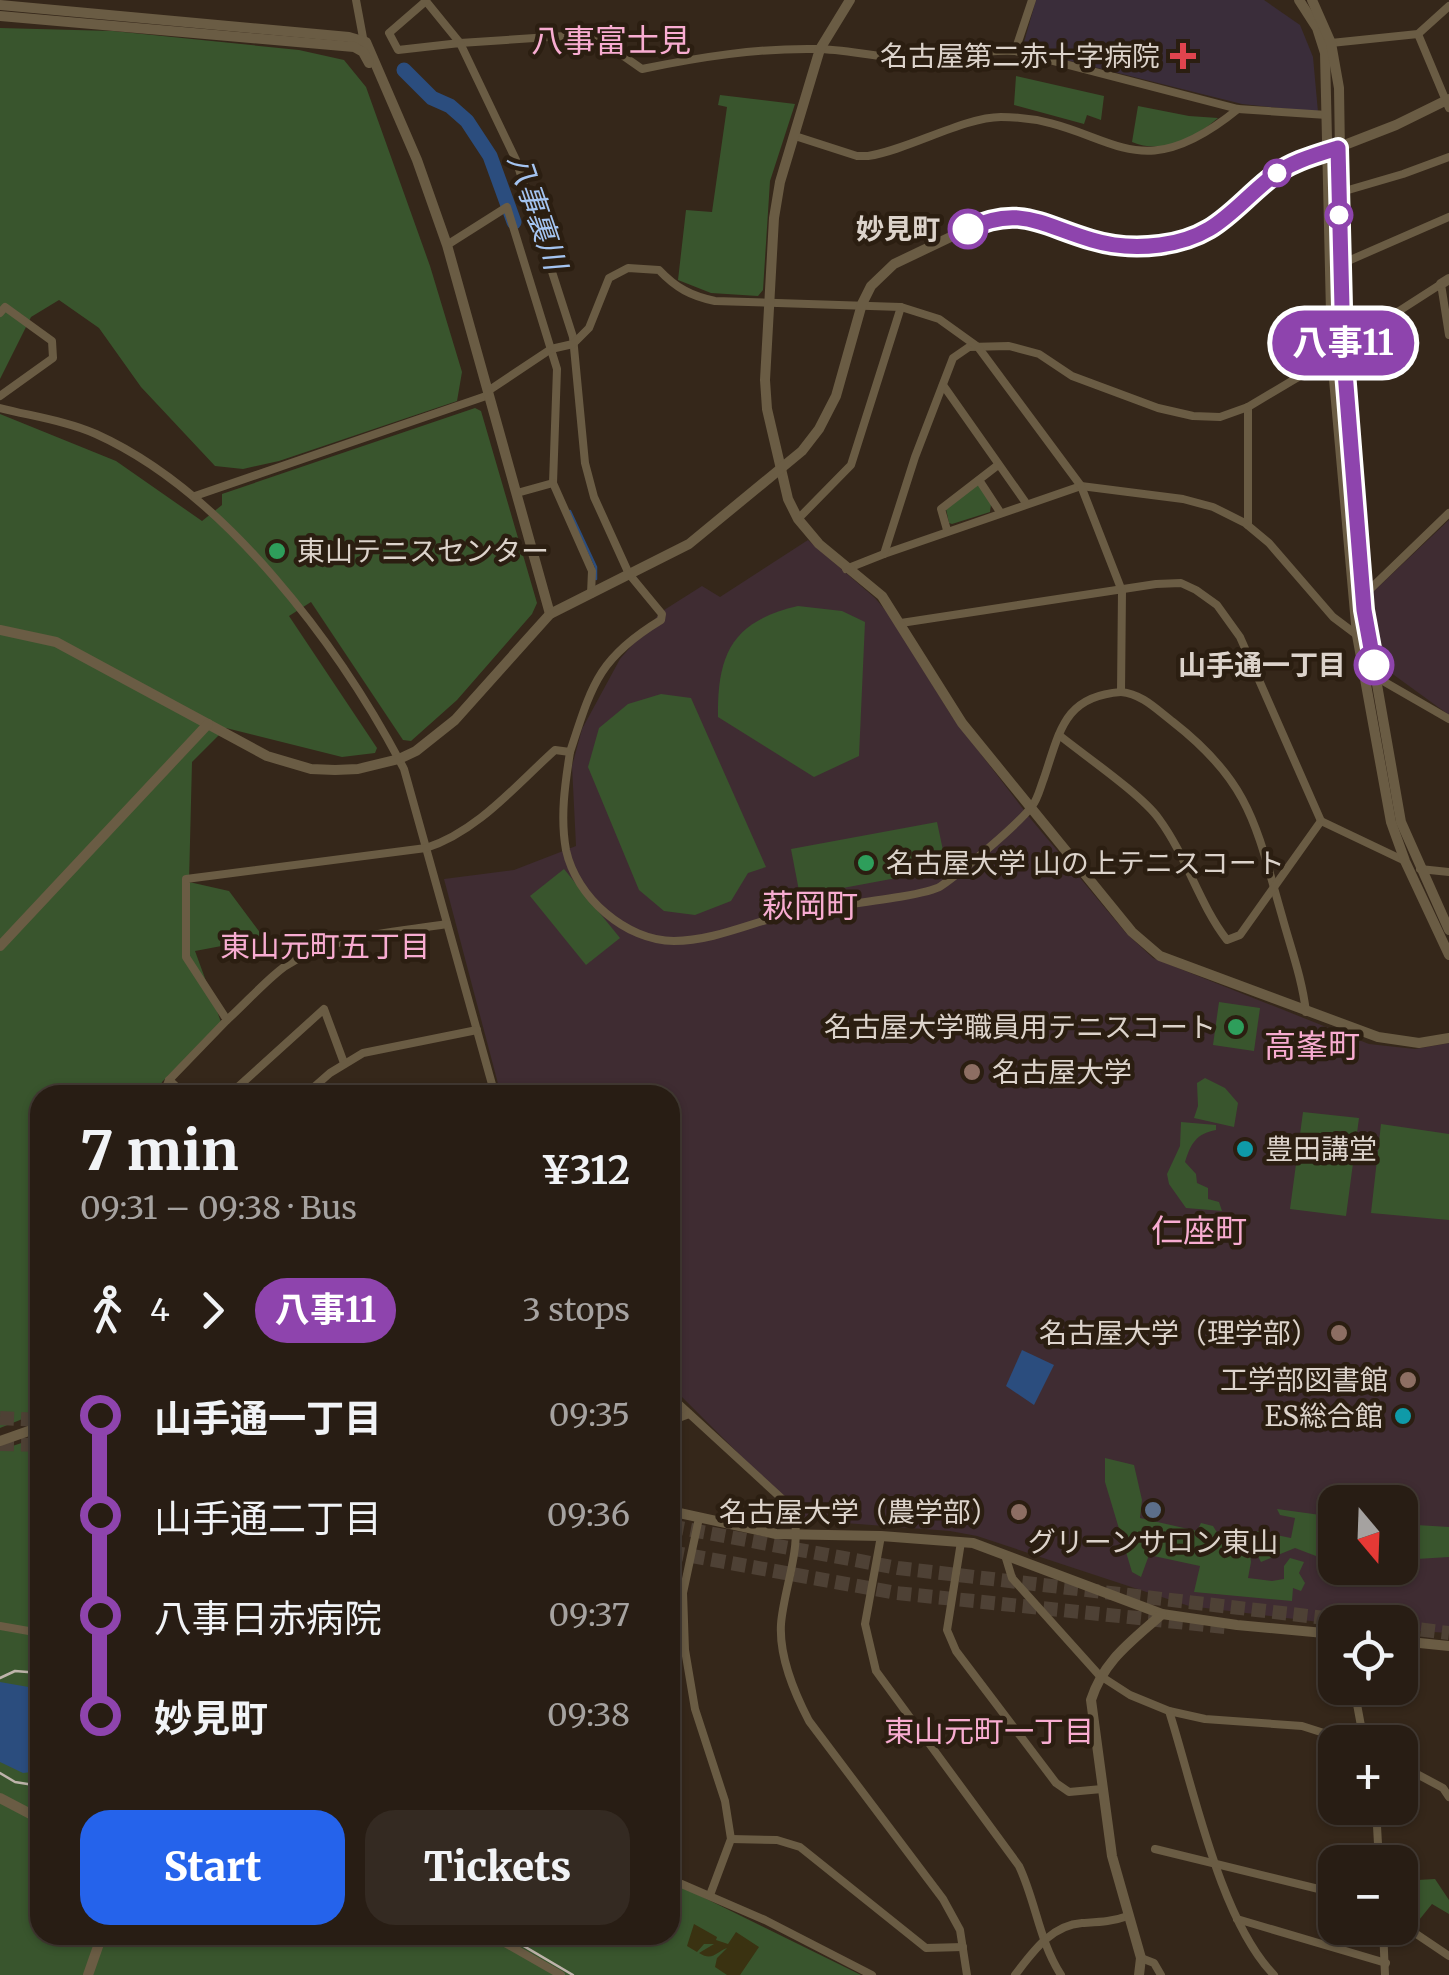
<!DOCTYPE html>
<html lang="en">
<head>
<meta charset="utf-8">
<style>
  :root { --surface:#281d14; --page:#342a22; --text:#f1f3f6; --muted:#a5a2a0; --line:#443b34; --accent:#2563eb }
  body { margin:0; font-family:Merriweather,"Noto Sans JP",serif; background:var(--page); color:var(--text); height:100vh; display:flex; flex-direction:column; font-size:38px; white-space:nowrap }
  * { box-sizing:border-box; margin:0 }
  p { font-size:32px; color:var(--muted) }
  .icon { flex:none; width:55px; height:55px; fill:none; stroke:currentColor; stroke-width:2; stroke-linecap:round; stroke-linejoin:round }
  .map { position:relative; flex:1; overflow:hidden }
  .sheet { position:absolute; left:30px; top:1085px; width:650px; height:860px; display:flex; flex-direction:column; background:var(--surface); border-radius:30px; box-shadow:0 2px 8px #0004,0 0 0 2px var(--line) }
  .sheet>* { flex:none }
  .badge { padding:0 20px; border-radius:32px; font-size:35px; line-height:65px }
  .needle { width:65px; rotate:161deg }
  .tools { position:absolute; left:1318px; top:1485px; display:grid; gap:20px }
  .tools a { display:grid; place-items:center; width:100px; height:100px; border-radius:20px; background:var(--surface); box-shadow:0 2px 8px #0004,0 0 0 2px var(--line); font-size:50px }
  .map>.badge { position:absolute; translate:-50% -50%; box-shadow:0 0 0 5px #fff }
  .legs { display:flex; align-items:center; gap:15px; height:110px; padding:0 50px; font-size:32px }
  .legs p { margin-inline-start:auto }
  .headline { display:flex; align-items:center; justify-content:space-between; height:170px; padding:0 50px }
  h1 { font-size:55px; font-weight:800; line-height:75px }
  .action { display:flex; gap:20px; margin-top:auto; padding:20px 50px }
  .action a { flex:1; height:115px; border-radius:30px; background:var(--accent); color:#fff; font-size:40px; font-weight:800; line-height:115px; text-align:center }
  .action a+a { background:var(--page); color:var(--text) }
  ul { padding:0 50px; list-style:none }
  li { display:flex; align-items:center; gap:35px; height:100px; font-size:38px }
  li i { display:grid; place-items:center; width:15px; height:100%; margin:0 12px; background:currentColor }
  li i::after { content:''; width:25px; height:25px; margin:-12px; border:8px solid; border-radius:50%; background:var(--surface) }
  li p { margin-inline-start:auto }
  li:first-child i { background:linear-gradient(#0000 50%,currentColor 0) }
  li:last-child i { background:linear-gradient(currentColor 50%,#0000 0) }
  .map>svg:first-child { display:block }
</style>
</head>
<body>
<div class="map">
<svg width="1449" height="1975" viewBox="0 0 1449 1975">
  <rect width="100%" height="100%" fill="#35271a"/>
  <g fill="#3f2c32" fill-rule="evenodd">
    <polygon points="1449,520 1449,715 1383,667 1373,592"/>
    <path d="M808,540L875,598L891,617L951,715L1030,818L1126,933L1153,958L1369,1044L1415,1049L1449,1043V1633L1400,1630V1622L1335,1624L1189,1606L977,1536L950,1531L805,1520L670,1385V1095H501L444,879L514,870L576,846L572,766L582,729L620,659L661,612L702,586L720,597ZM1335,1502H1400V1568H1335Z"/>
  </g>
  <polygon fill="#3a2d3a" points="1036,0 1264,0 1300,25 1313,57 1318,112 1242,104 1022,49"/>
  <g fill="#39552d">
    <polygon points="0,28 113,31 299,50 344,60 366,87 430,266 462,372 457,401 279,461 243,469 215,466 141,387 99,328 59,300 31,317 0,379"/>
    <polygon points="1016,76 1104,96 1101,120 1087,115 1084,124 1014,105"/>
    <polygon points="720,95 795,104 770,181 763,290 758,296 711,293 678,280 686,210 712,212 727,107 718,105"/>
    <path d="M1138,106L1189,116L1218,118C1195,138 1162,155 1132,142Z"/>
    <polygon points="475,408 481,411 537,603 532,614 457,700 411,741 403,740 311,602 289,616 377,748 375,753 342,757 226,728 192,762 189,882 229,891 264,938 195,951 221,1022 162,1082 158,1095 40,1095 40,1412 0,1428 0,414 116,461 202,521 222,505 222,494"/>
    <polygon points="978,483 991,504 990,512 952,524 949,523 946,509"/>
    <path d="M798,606L842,611L865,622L859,756L814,777L718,717C717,653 733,621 798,606Z"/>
    <polygon points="661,694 691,698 766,867 748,873 731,901 695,915 664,911 639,890 588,767 599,728 628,704"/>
    <polygon points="937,822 944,855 934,871 800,896 791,849"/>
    <polygon points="564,869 620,938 586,965 530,896"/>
    <polygon points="1219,1002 1260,1008 1254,1051 1213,1045"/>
    <polygon points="1205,1078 1225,1088 1238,1103 1234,1127 1194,1118 1198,1106 1197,1083"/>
    <polygon points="1303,1112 1359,1118 1346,1216 1290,1209"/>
    <path d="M1181,1122L1216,1125V1130C1196,1134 1191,1143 1185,1162L1196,1174L1197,1183L1208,1188V1199L1219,1202L1222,1211L1186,1208L1169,1184L1167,1174L1180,1146Z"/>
    <polygon points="1381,1124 1449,1134 1449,1220 1371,1213"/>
    <polygon points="40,1437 40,1935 670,1935 670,1881 861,1975 0,1975 0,1450"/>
    <polygon points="1105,1458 1134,1465 1142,1500 1140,1518 1197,1531 1201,1523 1213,1526 1221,1539 1249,1546 1251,1562 1248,1578 1272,1581 1284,1579 1284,1566 1290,1558 1304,1562 1299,1573 1305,1583 1301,1591 1293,1588 1292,1601 1194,1592 1200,1566 1149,1555 1141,1577 1132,1572 1105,1482"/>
    <polygon points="1277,1509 1335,1517 1335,1553 1322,1552 1316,1556 1295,1548 1261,1562 1253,1547 1257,1531 1291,1538 1295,1518 1280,1515"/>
    <polygon points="1400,1524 1449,1527 1449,1557 1400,1560"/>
    <polygon points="1435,1879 1449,1900 1449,1914 1432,1904 1415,1925 1400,1917 1400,1881"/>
  </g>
  <path fill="#3a3211" d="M694,1924L717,1937L716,1940L728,1944L736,1932L759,1947L740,1975H727L715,1967L717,1958L727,1948C717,1951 713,1962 699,1953L714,1944H704L697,1952L687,1946Z"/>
  <g fill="#2b4d7e">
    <polygon points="1022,1350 1054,1365 1034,1405 1006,1386"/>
    <polygon points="0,1682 40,1689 40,1771 23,1773 0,1762"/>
  </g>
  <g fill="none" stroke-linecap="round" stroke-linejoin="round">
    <polyline stroke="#2b4d7e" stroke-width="2.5" points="570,511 596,567 596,579"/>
    <polyline stroke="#2b4d7e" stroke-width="15" points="404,70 432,98 450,106 467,121 490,156 514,222"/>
    <g stroke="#4e4135" stroke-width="14" stroke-dasharray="14 7" stroke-linecap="butt">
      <polyline points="0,1418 40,1420"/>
      <polyline points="0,1444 40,1445"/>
      <polyline points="670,1526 898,1568 1359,1622"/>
      <polyline points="670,1552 896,1593 1225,1627"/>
      <polyline points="1400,1627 1449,1633"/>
    </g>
    <g stroke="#6a5c44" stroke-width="8">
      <polyline points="356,0 364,43"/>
      <path d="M425,0L460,43L580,35L599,39L642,69C700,57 757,48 816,49C847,49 877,58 908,58C944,59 979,49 1015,51L1238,109L1327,115"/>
      <path d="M426,1L389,33L398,50L460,43L516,160L573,337L585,463L594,497L629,574L662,614L661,620C598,658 592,685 570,752"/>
      <polyline points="1418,34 1449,108"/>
      <polyline points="1331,43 1418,34 1449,6"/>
      <polyline points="1015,51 1032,0"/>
      <path d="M795,136L857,156H868C908,150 964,117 1001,117C1108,117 1129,198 1238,109"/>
      <polyline points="1338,193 1403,174 1449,157"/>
      <polyline points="447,245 507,207 557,369 553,483"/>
      <polyline points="1341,264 1449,217"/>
      <polyline points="0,313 5,307 52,341 53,358 0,396"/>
      <polyline points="1343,347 1441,284 1449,335"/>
      <polyline points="943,385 1026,503"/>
      <path d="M0,408C31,416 67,421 96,434C225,492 340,647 404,769L495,1095"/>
      <polyline points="979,480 1000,512"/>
      <polyline points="517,493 553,483 592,571 591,594"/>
      <polyline points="195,496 489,395"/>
      <polyline points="798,519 851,465 901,307"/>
      <polyline points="1248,525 1248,407"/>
      <polyline points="947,530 941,509 998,465"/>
      <polyline points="884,554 1081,486 1183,499 1213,507 1245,523 1269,543 1333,617 1357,635"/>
      <polyline points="846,569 884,554 915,457 953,358 969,347 1009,346 1039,354 1072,376 1158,408 1193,416 1220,417 1248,407 1332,357"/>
      <polyline points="1362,597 1449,513"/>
      <polyline points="901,623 1156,584 1181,583 1196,590 1217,605 1240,637 1321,821"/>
      <polyline points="1376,677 1449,719"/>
      <path d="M1121,692C1142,694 1156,709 1173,722C1251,783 1256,826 1282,916C1291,949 1302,978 1306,1012"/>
      <path d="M1059,735C1085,756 1142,795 1159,819C1187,857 1199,904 1227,940L1240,935L1321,821L1405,861"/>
      <polyline points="1420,869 1449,872"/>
      <path d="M227,1020C246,1003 264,982 284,967C331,935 392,933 447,924"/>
      <polyline points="169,1080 185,1095"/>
      <path d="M163,1095L169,1080L227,1020L186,957V879L426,848C477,832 516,785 555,750L570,752C565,784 560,817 566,850C576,897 626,941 674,941C716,941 759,919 800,911C826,906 925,897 941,886C961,872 1018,825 1032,806C1038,799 1040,788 1044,778C1060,731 1064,696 1121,692L1122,591L1081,486L978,347L939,319L901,307L715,301C691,296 676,288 659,270L628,268L609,278L589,328L573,344L551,349L488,391"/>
      <polyline points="229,1095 324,1009 344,1063"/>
      <polyline points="305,1095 330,1073 363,1053 477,1030"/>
      <path d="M670,1396L792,1508C804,1543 784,1587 781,1624C779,1657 794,1692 809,1721L943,1899L960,1930L967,1975"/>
      <polyline points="670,1417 676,1419 689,1414"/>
      <polyline points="699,1518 683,1593 685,1650 695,1709 725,1801 731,1839 710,1895"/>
      <path d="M881,1536L865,1624L876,1671L1019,1866C1036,1902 1039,1941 1061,1975"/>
      <polyline points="961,1542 947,1630 956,1651 1056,1783 1069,1792 1102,1789"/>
      <polyline points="1005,1555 1012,1578 1099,1675 1130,1695 1169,1711 1205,1719 1302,1726 1352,1742"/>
      <polyline points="0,1626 40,1633"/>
      <polyline points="1354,1688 1364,1742"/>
      <path d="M1169,1711C1193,1786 1220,1920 1274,1975"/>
      <polyline points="1400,1765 1443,1788 1449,1797"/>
      <polyline points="1376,1808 1379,1862"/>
      <polyline points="731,1839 777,1840 800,1847 926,1948 963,1947"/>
      <polyline points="1155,1849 1335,1893"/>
      <polyline points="670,1879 765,1920 872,1975"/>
      <polyline points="1237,1919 1386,1963"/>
      <polyline points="1400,1923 1449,1956"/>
      <polyline points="1383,1928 1385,1975"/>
      <polyline points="491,1935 561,1975"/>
      <polyline points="1141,1958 1154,1963 1161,1975"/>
      <path d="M1015,1975C1032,1953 1051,1925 1082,1923C1099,1922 1111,1922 1128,1916"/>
    </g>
    <g stroke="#6a5c44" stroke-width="10">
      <polyline points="850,0 820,49 780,182 774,218 765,380 767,409 788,499 798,519 819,544 882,596 962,723 1132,932 1160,956 1378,1037 1419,1043 1449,1038"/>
      <polyline points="1299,0 1317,28 1325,53 1332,357 1357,635 1391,822 1405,861 1449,955"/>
      <polyline points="1312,0 1331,43 1339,88 1343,347 1364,610 1401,822 1449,930"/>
      <polyline points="0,5 349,37 366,42 417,160 447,245 550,614"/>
      <polyline points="0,16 354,47 363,52 369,63"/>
      <polyline points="1441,284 1449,279"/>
      <polyline points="0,630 56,642 267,756 311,769 335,770 358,769 399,759 416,751 455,720 550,614 689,544 802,451 819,429 836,396 862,304 871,286 894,264 982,222 1009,216 1045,222 1087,239 1122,247 1187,240 1227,219 1270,177 1288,167 1396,125 1449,99"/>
      <polyline points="0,946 208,724"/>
      <polyline points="0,1441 40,1427"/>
      <polyline points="670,1511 776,1534 881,1536 973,1543 1162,1614 1237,1625 1335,1634"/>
      <polyline points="1400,1641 1449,1646"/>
      <polyline points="0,1798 40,1819"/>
      <polyline points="88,1975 102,1935"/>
      <path d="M1139,1975L1141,1958L1112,1856L1091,1700C1104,1660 1131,1642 1162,1614"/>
    </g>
    <g stroke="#beb4ab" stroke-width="2.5">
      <polyline points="0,1678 15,1671 40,1673"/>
      <polyline points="0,1773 15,1782 40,1786"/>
      <polyline points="505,1935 573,1975"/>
    </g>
  </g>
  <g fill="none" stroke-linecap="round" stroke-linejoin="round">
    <defs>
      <path id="line-1" d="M968,229C1020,204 1043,226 1092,240C1115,247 1136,248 1160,245C1215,238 1230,211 1269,179C1287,163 1315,155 1338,148L1343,347L1364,610L1374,665"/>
    </defs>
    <use href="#line-1" stroke="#fff" stroke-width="22"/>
    <use href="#line-1" stroke="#8e44ad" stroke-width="15"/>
  </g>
  <path fill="#e0444e" stroke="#2b1e11" stroke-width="4" d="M1178 41h10v10h10v10h-10v10h-10v-10h-10v-10h10z"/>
  <g fill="#fff" stroke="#8e44ad" stroke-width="5">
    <circle cx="1277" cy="173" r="12"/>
    <circle cx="1339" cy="215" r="12"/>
    <circle cx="968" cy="229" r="18"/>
    <circle cx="1374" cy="665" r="18"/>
  </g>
  <g fill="#2e9e5b" stroke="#2b1e11" stroke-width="4">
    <circle cx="277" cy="551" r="10"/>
    <circle cx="866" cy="863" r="10"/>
    <circle cx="1236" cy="1027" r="10"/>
  </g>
  <g fill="#8d6e63" stroke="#2b1e11" stroke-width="4">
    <circle cx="972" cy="1072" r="10"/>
    <circle cx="1339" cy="1333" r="10"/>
    <circle cx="1408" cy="1380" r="10"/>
    <circle cx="1019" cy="1512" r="10"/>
  </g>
  <g fill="#0f9aa8" stroke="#2b1e11" stroke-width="4">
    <circle cx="1245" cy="1149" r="10"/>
    <circle cx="1403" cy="1416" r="10"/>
  </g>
  <circle fill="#5c6f8a" stroke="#2b1e11" stroke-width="4" cx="1153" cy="1510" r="10"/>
  <g text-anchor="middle" stroke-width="9" stroke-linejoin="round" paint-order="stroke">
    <g font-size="28" fill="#dcd3cb" stroke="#2b1e11" text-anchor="end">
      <text x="1160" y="66">名古屋第二赤十字病院</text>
      <text x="297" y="561" text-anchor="start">東山テニスセンター</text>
      <text x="886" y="873" text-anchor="start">名古屋大学 山の上テニスコート</text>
      <text x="1216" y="1037">名古屋大学職員用テニスコート</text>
      <text x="992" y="1082" text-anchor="start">名古屋大学</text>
      <text x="1265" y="1159" text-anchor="start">豊田講堂</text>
      <text x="1319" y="1343">名古屋大学（理学部）</text>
      <text x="1388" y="1390">工学部図書館</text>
      <text x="1383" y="1426">ES総合館</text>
      <text x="999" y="1522">名古屋大学（農学部）</text>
      <text x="1153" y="1552" text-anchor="middle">グリーンサロン東山</text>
    </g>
    <g font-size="28" font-weight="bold" fill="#dcd3cb" stroke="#2b1e11" text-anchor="end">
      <text x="940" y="239">妙見町</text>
      <text x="1346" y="675">山手通一丁目</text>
    </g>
    <g font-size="30" font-style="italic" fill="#a4c4f1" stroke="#2b1e11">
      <text transform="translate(537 212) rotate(71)" y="10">八事裏川</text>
    </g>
    <g font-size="30" fill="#f8acd1" stroke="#2b1e11">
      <text x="325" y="957">東山元町五丁目</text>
      <text x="989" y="1742">東山元町一丁目</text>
    </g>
    <g font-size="32" fill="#f8acd1" stroke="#2b1e11">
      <text x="611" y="52">八事富士見</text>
      <text x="810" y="917">萩岡町</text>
      <text x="1312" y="1057">高峯町</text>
      <text x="1199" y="1242">仁座町</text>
    </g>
  </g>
</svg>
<div class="tools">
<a><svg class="needle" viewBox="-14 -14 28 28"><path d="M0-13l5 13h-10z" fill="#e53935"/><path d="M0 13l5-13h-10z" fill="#a5a2a0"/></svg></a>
<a><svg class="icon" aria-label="locate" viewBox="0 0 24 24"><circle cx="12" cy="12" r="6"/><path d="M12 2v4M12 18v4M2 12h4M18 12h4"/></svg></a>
<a>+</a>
<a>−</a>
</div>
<b class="badge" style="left:1343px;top:343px;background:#8e44ad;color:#fff">八事11</b>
<section class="sheet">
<div class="headline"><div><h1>7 min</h1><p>09:31 – 09:38 · Bus</p></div><b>¥312</b></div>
<div class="legs"><svg class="icon" aria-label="walk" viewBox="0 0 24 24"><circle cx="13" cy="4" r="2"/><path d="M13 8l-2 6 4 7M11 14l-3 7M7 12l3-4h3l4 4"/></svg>4<svg class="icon" aria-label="forward" viewBox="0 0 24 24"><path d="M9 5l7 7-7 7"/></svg><b class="badge" style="background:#8e44ad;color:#fff">八事11</b><p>3 stops</p></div>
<ul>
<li><i style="color:#8e44ad"></i><b>山手通一丁目</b><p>09:35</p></li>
<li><i style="color:#8e44ad"></i><span>山手通二丁目</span><p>09:36</p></li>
<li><i style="color:#8e44ad"></i><span>八事日赤病院</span><p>09:37</p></li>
<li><i style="color:#8e44ad"></i><b>妙見町</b><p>09:38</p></li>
</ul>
<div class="action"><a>Start</a><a>Tickets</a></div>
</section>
</div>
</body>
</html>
